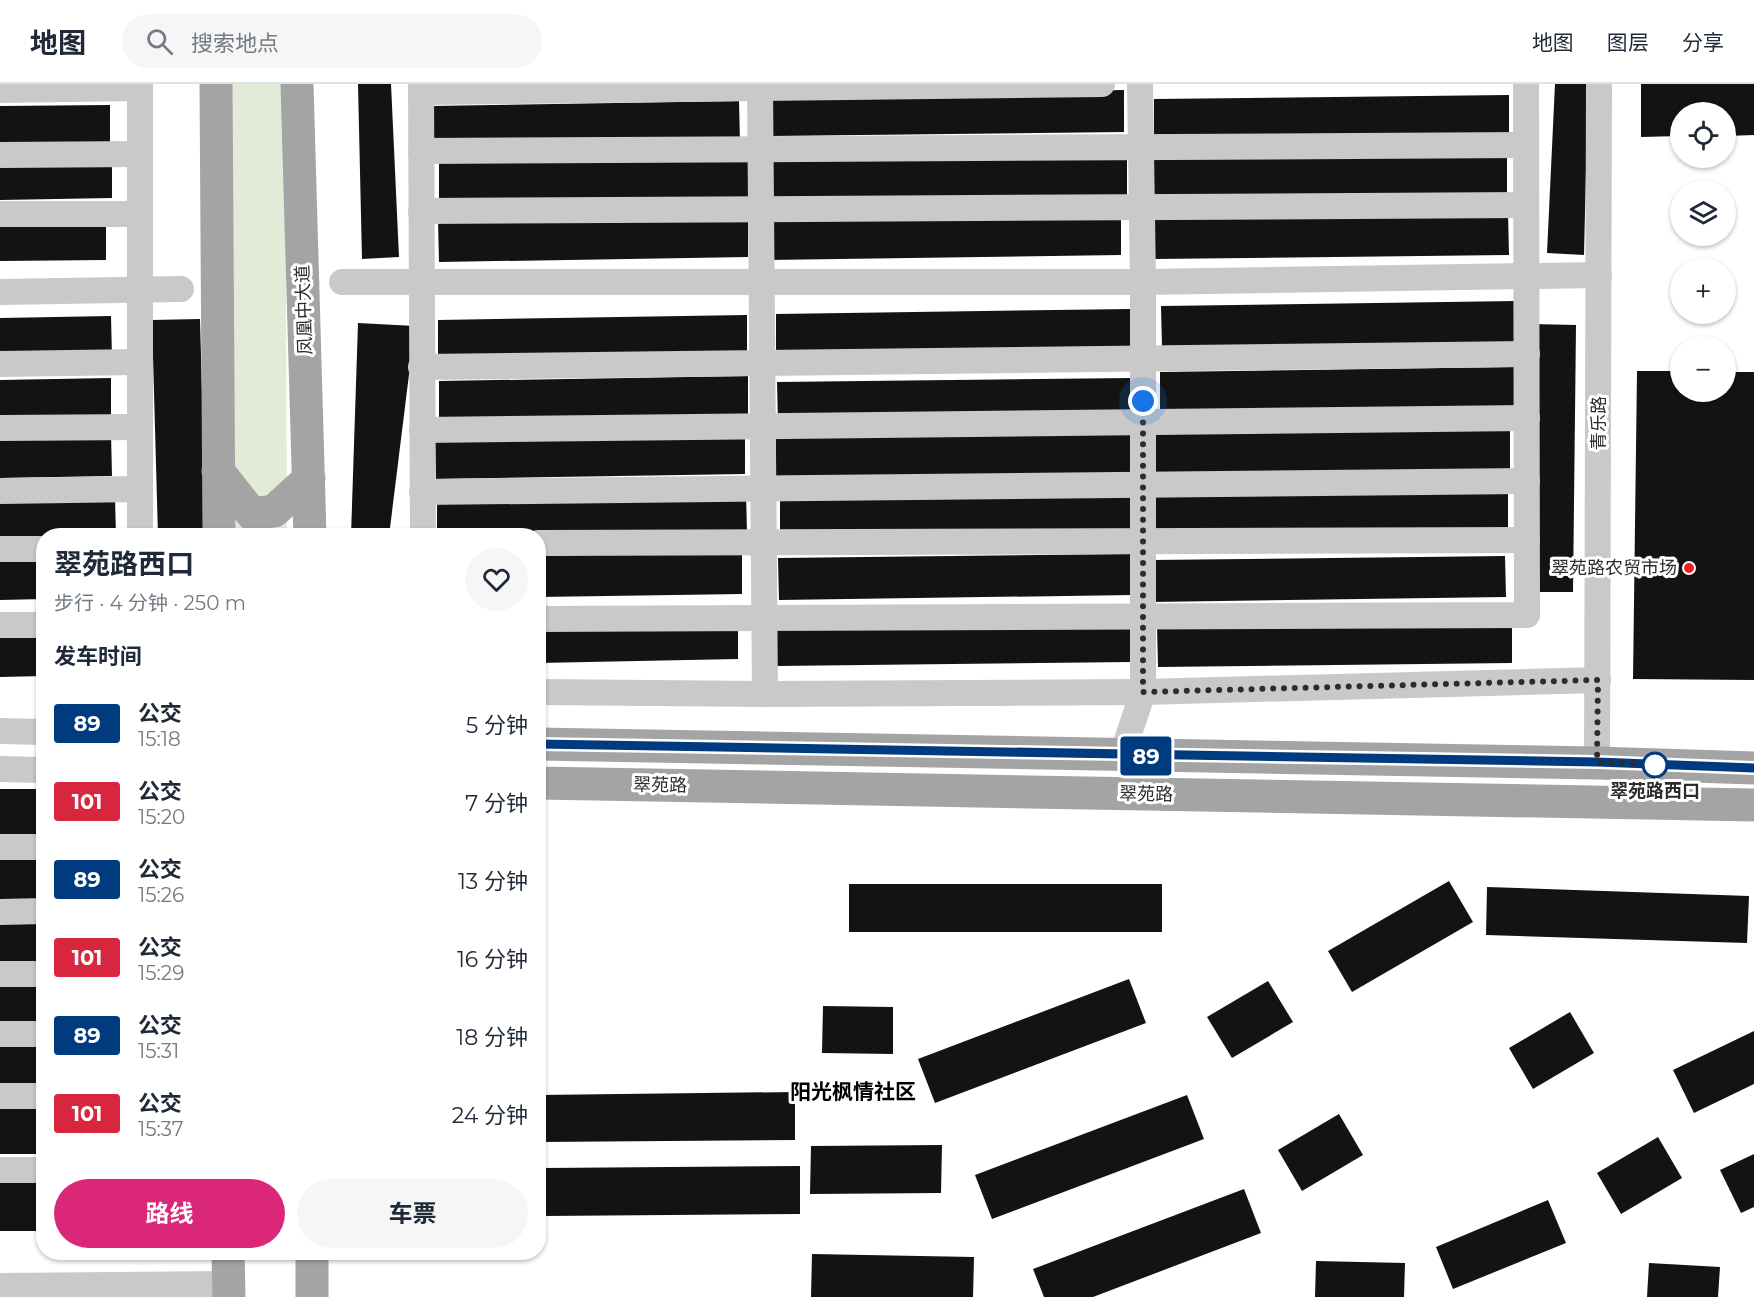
<!DOCTYPE html>
<html lang="zh">
<head>
<meta charset="utf-8">
<style>
  :root { --surface:#fff; --page:#f6f6f7; --text:#1f2937; --muted:#747a83; --line:#e0e1e3; --accent:#db2777 }
  body { margin:0; font-family:Montserrat,"Noto Sans SC",sans-serif; background:var(--page); color:var(--text); height:100vh; display:flex; flex-direction:column; font-size:22px; white-space:nowrap }
  * { box-sizing:border-box; margin:0 }
  p { font-size:20px; color:var(--muted) }
  .icon { flex:none; width:33px; height:33px; fill:none; stroke:currentColor; stroke-width:2; stroke-linecap:round; stroke-linejoin:round }
  .map { position:relative; flex:1; overflow:hidden }
  .details { position:absolute; left:36px; top:444px; width:510px; height:732px; display:flex; flex-direction:column; background:var(--surface); border-radius:24px; box-shadow:0 2px 4px #0004 }
  .details>* { flex:none }
  .badge { padding:0 12px; border-radius:4px; font-size:21px; line-height:39px }
  .tools { position:absolute; left:1670px; top:18px; display:grid; gap:12px }
  .tools a { display:grid; place-items:center; width:66px; height:66px; border-radius:50%; background:var(--surface); box-shadow:0 2px 4px #0004; font-size:30px }
  .you { position:absolute; width:30px; height:30px; margin:-15px; border:4px solid #fff; border-radius:50%; background:#1a73e8; box-shadow:0 0 0 9px #1a73e833 }
  .map>.badge { position:absolute; translate:-50% -50%; box-shadow:0 0 0 3px #fff }
  h2 { padding:0 18px; font-size:22px; line-height:54px }
  .round { display:grid; place-items:center; flex:none; width:63px; height:63px; border-radius:32px; background:var(--page) }
  .head { display:flex; align-items:center; justify-content:space-between; height:102px; padding:0 18px }
  h1 { font-size:28px; font-weight:700; line-height:45px }
  .button { display:flex; gap:12px; margin-top:auto; padding:12px 18px }
  .button a { flex:1; height:69px; border-radius:36px; background:var(--accent); color:#fff; font-size:24px; font-weight:700; line-height:69px; text-align:center }
  .button a+a { background:var(--page); color:var(--text) }
  ul { padding:0; list-style:none }
  li { display:flex; align-items:center; gap:18px; height:78px; padding:0 18px }
  li div { flex:1 }
  li b { display:block; font-size:22px }
  li em { font-style:normal }
  li .badge { min-width:66px; font-weight:700; text-align:center }
  header { display:flex; align-items:center; gap:36px; box-sizing:border-box; height:84px; padding:0 30px; background:var(--surface); border-bottom:2px solid var(--line) }
  header strong { font-size:28px }
  nav { display:flex; gap:33px; margin-inline-start:auto; font-size:21px }
  .search { width:420px; height:54px; background:var(--page); display:flex; align-items:center; gap:15px; box-sizing:border-box; padding:0 21px; border-radius:33px; color:var(--muted); font-size:22px }
  .map>svg:first-child { display:block }
</style>
</head>
<body>
<header>
<strong>地图</strong>
<div class="search"><svg class="icon" aria-label="search" viewBox="0 0 24 24"><circle cx="10" cy="10" r="6"/><path d="M15 15l6 6"/></svg>搜索地点</div>
<nav><a>地图</a><a>图层</a><a>分享</a></nav>
</header>
<div class="map">
<svg width="1754" height="1213" viewBox="0 0 1754 1213">
  <rect width="100%" height="100%" fill="#fff"/>
  <polygon fill="#e1ebd7" points="225,0 285,0 287,451 229,451"/>
  <g fill="#131313">
    <polygon points="358,0 391,0 399,173 362,175"/>
    <polygon points="1555,0 1588,0 1584,171 1547,169"/>
    <polygon points="1641,0 1754,0 1754,51 1725,52 1725,28 1680,28 1680,52 1641,53"/>
    <polygon points="1124,6 1124,48 770,52 769,11"/>
    <polygon points="1509,11 1509,52 1154,57 1154,15"/>
    <polygon points="739,17 740,59 430,63 430,22"/>
    <polygon points="110,21 110,62 0,64 0,22"/>
    <polygon points="1127,70 1127,112 772,116 772,75"/>
    <polygon points="1507,70 1507,111 1152,116 1152,74"/>
    <polygon points="112,73 112,114 0,116 0,74"/>
    <polygon points="748,73 748,114 439,119 439,78"/>
    <polygon points="1121,129 1121,171 767,176 766,134"/>
    <polygon points="1508,129 1509,171 1154,175 1154,133"/>
    <polygon points="748,131 748,173 439,178 438,136"/>
    <polygon points="106,134 106,176 0,177 0,136"/>
    <polygon points="1516,217 1516,259 1162,263 1161,222"/>
    <polygon points="1131,225 1131,267 776,271 776,230"/>
    <polygon points="747,231 747,272 438,277 438,236"/>
    <polygon points="111,232 112,274 0,275 0,234"/>
    <polygon points="200,235 206,452 158,452 152,236"/>
    <polygon points="358,239 415,242 389,452 351,452"/>
    <polygon points="1531,240 1576,241 1573,508 1528,508"/>
    <polygon points="1514,283 1515,325 1160,329 1160,288"/>
    <polygon points="1637,287 1680,287 1680,308 1725,308 1725,288 1754,288 1754,596 1633,595"/>
    <polygon points="748,292 748,334 439,338 439,297"/>
    <polygon points="111,294 111,336 0,337 0,296"/>
    <polygon points="1132,294 1132,335 778,340 777,298"/>
    <polygon points="1510,344 1510,386 1155,390 1155,348"/>
    <polygon points="745,349 745,390 436,395 435,353"/>
    <polygon points="111,350 112,392 0,394 0,352"/>
    <polygon points="1130,350 1131,391 776,395 776,354"/>
    <polygon points="1508,404 1508,445 1153,449 1153,408"/>
    <polygon points="746,408 747,449 437,452 437,413"/>
    <polygon points="1135,411 1135,452 780,457 780,415"/>
    <polygon points="115,414 116,452 44,452 44,457 0,457 0,416"/>
    <polygon points="742,468 742,510 538,513 538,472"/>
    <polygon points="1133,470 1133,511 779,516 778,474"/>
    <polygon points="1505,472 1506,513 1151,518 1151,476"/>
    <polygon points="0,474 44,474 44,515 0,516"/>
    <polygon points="738,534 738,575 538,579 538,537"/>
    <polygon points="1131,536 1132,578 777,582 776,541"/>
    <polygon points="1512,537 1512,579 1158,583 1157,542"/>
    <polygon points="0,551 44,551 44,592 0,593"/>
    <rect x="0" y="705" width="44" height="48"/>
    <rect x="0" y="772" width="44" height="48"/>
    <polygon points="1449,797 1473,838 1352,908 1328,867"/>
    <rect x="849" y="800" width="313" height="48"/>
    <polygon points="1487,803 1749,812 1747,859 1486,851"/>
    <polygon points="44,836 44,884 0,884 0,837"/>
    <polygon points="1129,895 1146,939 935,1019 918,975"/>
    <polygon points="1268,897 1293,938 1232,974 1207,933"/>
    <rect x="0" y="898" width="44" height="48"/>
    <polygon points="823,922 893,923 893,970 822,969"/>
    <polygon points="1570,928 1594,969 1533,1005 1509,964"/>
    <polygon points="1754,947 1754,1000 1694,1029 1673,986"/>
    <rect x="0" y="957" width="44" height="48"/>
    <polygon points="795,1008 795,1056 540,1058 539,1011"/>
    <polygon points="1187,1011 1204,1055 992,1135 975,1091"/>
    <rect x="0" y="1022" width="44" height="48"/>
    <polygon points="1339,1030 1363,1071 1302,1107 1278,1066"/>
    <polygon points="1658,1053 1682,1094 1621,1130 1597,1089"/>
    <polygon points="942,1061 941,1109 810,1110 811,1062"/>
    <polygon points="1754,1070 1754,1123 1741,1129 1720,1086"/>
    <polygon points="800,1082 800,1130 544,1132 544,1084"/>
    <rect x="0" y="1099" width="44" height="48"/>
    <polygon points="1244,1105 1261,1149 1093,1213 1044,1213 1033,1185"/>
    <polygon points="1548,1116 1566,1159 1453,1205 1436,1163"/>
    <polygon points="812,1170 974,1173 973,1213 811,1213"/>
    <polygon points="1316,1177 1405,1179 1404,1213 1315,1213"/>
    <polygon points="1649,1179 1720,1183 1718,1213 1647,1213"/>
  </g>
  <g fill="none" stroke-linecap="round" stroke-linejoin="round">
    <g stroke="#c9c9c9" stroke-width="26">
      <polyline points="140,0 140,452"/>
      <polyline points="421,0 423,452"/>
      <polyline points="760,0 765,610"/>
      <polyline points="0,6 140,4"/>
      <polyline points="421,8 1102,0"/>
      <polyline points="421,67 1526,61"/>
      <polyline points="0,71 140,70"/>
      <polyline points="421,127 1526,121"/>
      <polyline points="0,130 140,130"/>
      <polyline points="342,198 1143,198 1599,191"/>
      <polyline points="0,208 181,205"/>
      <polyline points="0,280 140,278"/>
      <polyline points="421,283 1527,270"/>
      <polyline points="0,344 140,343"/>
      <polyline points="422,346 1527,334"/>
      <polyline points="0,407 140,405"/>
      <polyline points="422,408 1527,397"/>
      <polyline points="538,459 1527,456"/>
      <polyline points="0,465 44,465"/>
      <polyline points="538,535 1527,531 1526,0"/>
      <polyline points="0,541 44,541"/>
      <polyline points="538,608 765,610 1143,608 1598,596"/>
      <polyline points="0,647 44,648"/>
      <polyline points="1122,671 1143,608 1143,198 1140,0"/>
      <polyline points="1597,679 1599,0"/>
      <polyline points="0,685 44,686"/>
      <polyline points="0,763 44,763"/>
      <polyline points="0,828 44,827"/>
      <polyline points="0,890 44,890"/>
      <polyline points="0,950 44,950"/>
      <polyline points="0,1012 44,1012"/>
      <polyline points="0,1086 44,1086"/>
      <polyline points="0,1202 229,1200"/>
    </g>
    <g stroke="#a4a4a4" stroke-width="33">
      <polyline points="216,0 219,452"/>
      <polyline points="297,0 310,452"/>
      <polyline points="218,387 252,430 274,427 309,395"/>
      <polyline points="538,660 1597,679 1754,684"/>
      <polyline points="538,699 1754,721"/>
      <polyline points="228,1168 229,1213"/>
      <polyline points="312,1213 312,1168"/>
    </g>
  </g>
  <g fill="none" stroke-linecap="round" stroke-linejoin="round">
    <defs>
      <polyline id="line" points="538,660 1597,678 1754,684"/>
    </defs>
    <use href="#line" stroke="#fff" stroke-width="14"/>
    <use href="#line" stroke="#003b80" stroke-width="9"/>
    <polyline stroke="#2c2c2c" stroke-width="6" stroke-dasharray="0 10.8" points="1143,317 1143,608 1598,596 1597,678 1664,681 1655,681"/>
  </g>
  <circle fill="#f21e23" stroke="#fff" stroke-width="2" cx="1689" cy="484" r="6"/>
  <circle fill="#fff" stroke="#003b80" stroke-width="3" cx="1655" cy="681" r="12"/>
  <g text-anchor="middle" stroke-width="6" stroke-linejoin="round" paint-order="stroke">
    <g font-size="18" fill="#2c2c2c" stroke="#fff">
      <text transform="translate(304 226) rotate(-92)" y="6">凤凰中大道</text>
      <text transform="translate(1599 339) rotate(-90)" y="6">青乐路</text>
      <text transform="translate(660 701) rotate(1)" y="6">翠苑路</text>
      <text transform="translate(1146 710) rotate(1)" y="6">翠苑路</text>
    </g>
    <g font-size="18" fill="#2c2c2c" stroke="#fff" text-anchor="end">
      <text x="1677" y="490">翠苑路农贸市场</text>
    </g>
    <g font-size="18" font-weight="bold" fill="#2c2c2c" stroke="#fff">
      <text x="1655" y="713">翠苑路西口</text>
    </g>
    <g font-size="21" font-weight="bold" fill="#000" stroke="#fff">
      <text x="853" y="1015">阳光枫情社区</text>
    </g>
  </g>
</svg>
<div class="tools">
<a><svg class="icon" aria-label="locate" viewBox="0 0 24 24"><circle cx="12" cy="12" r="6"/><path d="M12 2v4M12 18v4M2 12h4M18 12h4"/></svg></a>
<a><svg class="icon" aria-label="layers" viewBox="0 0 24 24"><path d="M12 4l9 5-9 5-9-5zM3 14l9 5 9-5"/></svg></a>
<a>+</a>
<a>−</a>
</div>
<div class="you" style="left:1143px;top:317px"></div>
<b class="badge" style="left:1146px;top:672px;background:#003b80;color:#fff">89</b>
<section class="details">
<div class="head"><div><h1>翠苑路西口</h1><p>步行 · 4 分钟 · 250 m</p></div><a class="round"><svg class="icon" aria-label="heart" viewBox="0 0 24 24"><path d="M12 20l-8-8c-3-5 5-10 8-4 3-6 11-1 8 4z"/></svg></a></div>
<h2>发车时间</h2>
<ul>
<li><span class="badge" style="background:#003b80;color:#fff">89</span><div><b>公交</b><p>15:18</p></div><em>5 分钟</em></li>
<li><span class="badge" style="background:#d7263d;color:#fff">101</span><div><b>公交</b><p>15:20</p></div><em>7 分钟</em></li>
<li><span class="badge" style="background:#003b80;color:#fff">89</span><div><b>公交</b><p>15:26</p></div><em>13 分钟</em></li>
<li><span class="badge" style="background:#d7263d;color:#fff">101</span><div><b>公交</b><p>15:29</p></div><em>16 分钟</em></li>
<li><span class="badge" style="background:#003b80;color:#fff">89</span><div><b>公交</b><p>15:31</p></div><em>18 分钟</em></li>
<li><span class="badge" style="background:#d7263d;color:#fff">101</span><div><b>公交</b><p>15:37</p></div><em>24 分钟</em></li>
</ul>
<div class="button"><a>路线</a><a>车票</a></div>
</section>
</div>
</body>
</html>
